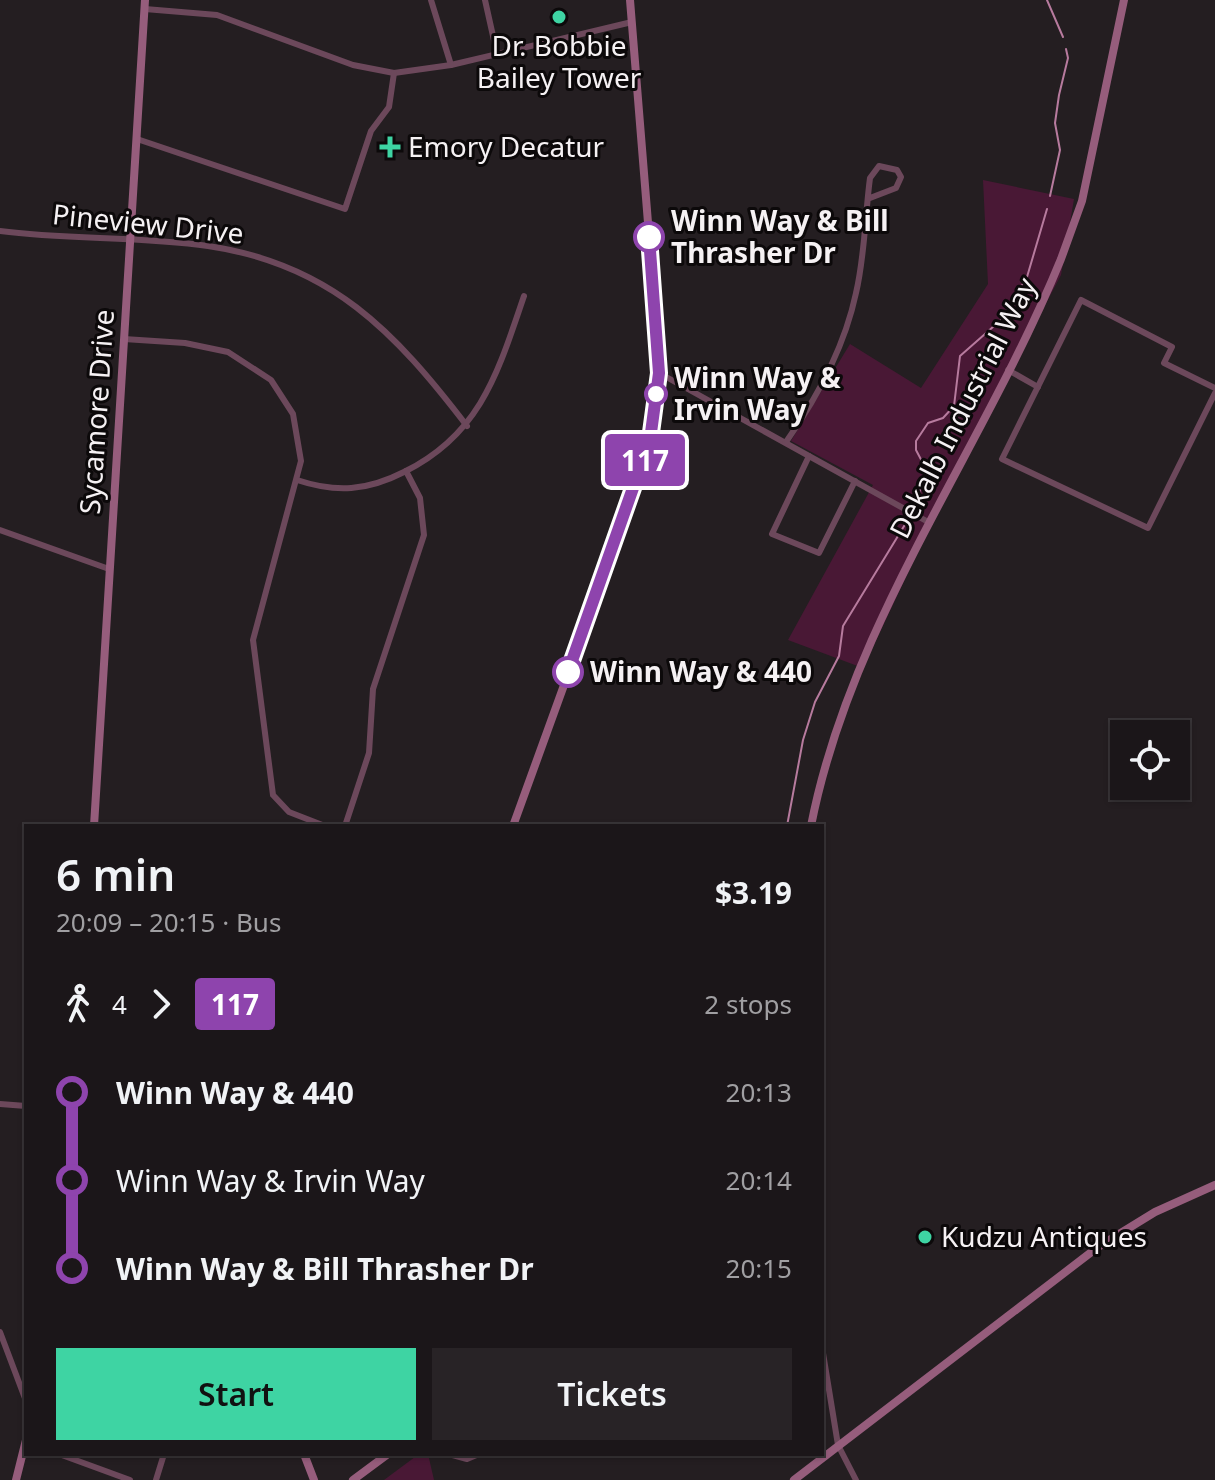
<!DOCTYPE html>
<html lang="en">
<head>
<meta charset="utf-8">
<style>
  :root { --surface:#1b1619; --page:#282326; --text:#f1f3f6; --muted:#a09fa2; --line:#393538; --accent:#3ed4a3 }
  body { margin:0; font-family:"Noto Sans",sans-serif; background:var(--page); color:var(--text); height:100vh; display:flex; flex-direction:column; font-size:30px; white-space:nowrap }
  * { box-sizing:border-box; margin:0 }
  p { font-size:26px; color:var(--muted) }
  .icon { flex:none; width:44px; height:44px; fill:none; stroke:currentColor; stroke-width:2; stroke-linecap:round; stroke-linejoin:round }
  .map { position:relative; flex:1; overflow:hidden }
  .details { position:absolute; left:24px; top:824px; width:800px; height:632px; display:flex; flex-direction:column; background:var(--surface); border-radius:0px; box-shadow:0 2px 6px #0004,0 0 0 2px var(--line) }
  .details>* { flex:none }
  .badge { padding:0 16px; border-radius:6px; font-size:28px; line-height:52px }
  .buttons { position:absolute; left:1110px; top:720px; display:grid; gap:16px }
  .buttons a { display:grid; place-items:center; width:80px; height:80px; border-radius:0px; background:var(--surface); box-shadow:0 2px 6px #0004,0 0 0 2px var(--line); font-size:40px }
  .map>.badge { position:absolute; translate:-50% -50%; box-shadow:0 0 0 4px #fff }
  .legs { display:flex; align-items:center; gap:12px; height:88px; padding:0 32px; font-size:26px }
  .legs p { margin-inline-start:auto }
  .headline { display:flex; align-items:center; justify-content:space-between; height:136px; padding:0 32px }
  h1 { font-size:44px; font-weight:600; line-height:60px }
  .action { display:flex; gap:16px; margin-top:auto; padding:16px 32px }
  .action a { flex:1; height:92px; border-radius:0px; background:var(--accent); color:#111; font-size:32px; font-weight:600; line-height:92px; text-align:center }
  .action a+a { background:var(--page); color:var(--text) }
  ul { padding:0 32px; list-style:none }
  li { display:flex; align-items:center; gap:28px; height:88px; font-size:30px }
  li i { display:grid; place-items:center; width:12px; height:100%; margin:0 10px; background:currentColor }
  li i::after { content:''; width:20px; height:20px; margin:-10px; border:6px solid; border-radius:50%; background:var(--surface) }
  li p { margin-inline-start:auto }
  li:first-child i { background:linear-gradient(#0000 50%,currentColor 0) }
  li:last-child i { background:linear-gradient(currentColor 50%,#0000 0) }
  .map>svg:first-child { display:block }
</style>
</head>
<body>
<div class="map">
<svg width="1215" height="1480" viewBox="0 0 1215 1480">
  <rect width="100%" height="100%" fill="#241e21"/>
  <g fill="#491835">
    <polygon points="983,180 1074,199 1061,275 949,486 863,668 788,640 873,485 791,441 850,344 921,388 988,284"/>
    <polygon points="419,1454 428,1454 434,1480 384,1480"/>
  </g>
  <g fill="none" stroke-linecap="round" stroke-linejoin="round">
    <g stroke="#b77b9e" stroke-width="2">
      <polyline points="1047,0 1063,37"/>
      <polyline points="1050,196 1060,150 1055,123 1059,95 1068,58 1066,49"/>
      <polyline points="915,507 926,469 916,450 916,441 928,423 943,418 954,406 960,356 1002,319 1027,277 1047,209"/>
      <polyline points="787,826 803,740 815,702 839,656 843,626 909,518"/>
    </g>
    <g stroke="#6c485b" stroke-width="6">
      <polyline points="431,0 451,65"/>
      <polyline points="485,0 497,54"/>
      <polyline points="145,9 217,15 353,65 394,73 451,65 632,22"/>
      <polyline points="137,139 345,209 371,131 389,107 394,73"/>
      <path d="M0,231C69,240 139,236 208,246C331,264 395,332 467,426"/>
      <polyline points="124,339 185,343 228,352 271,380 293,414 301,461 253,640 273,795 289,812 325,826"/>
      <polyline points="1008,370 1038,387"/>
      <polyline points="659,373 930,523"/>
      <polyline points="1215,388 1164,363 1172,347 1081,300 1002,459 1148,528 1215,393"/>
      <path d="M786,442C817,398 845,345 856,293C865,255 865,215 870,178L879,166L897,170L901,177L896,188L870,198"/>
      <polyline points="809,456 772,534 819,553 855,481"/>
      <path d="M297,480C336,493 367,491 404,472C481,434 498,372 524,296"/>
      <polyline points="0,530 109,569"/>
      <polyline points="345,826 369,753 373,689 424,535 420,498 406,471"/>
      <polyline points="0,1104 26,1106"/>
      <polyline points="0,1332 26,1401"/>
      <polyline points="822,1347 838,1445 856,1480"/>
      <polyline points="59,1454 130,1480"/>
      <polyline points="449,1454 467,1459 479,1454"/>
      <polyline points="156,1480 164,1454"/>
    </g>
    <g stroke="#965d7c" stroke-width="8">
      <polyline points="94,826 145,0"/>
      <path d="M513,826L643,467C655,423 659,380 657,334L630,0"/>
      <path d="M811,826C851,621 983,450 1061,259L1082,201L1124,0"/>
      <polyline points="304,1454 314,1480"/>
      <polyline points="16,1480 26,1440"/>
      <polyline points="353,1480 388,1454"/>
      <polyline points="794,1480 1098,1247 1155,1212 1215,1185"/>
    </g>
  </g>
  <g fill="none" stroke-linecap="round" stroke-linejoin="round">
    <defs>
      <polyline id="line-1" points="568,672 650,440 659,373 649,237"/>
    </defs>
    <use href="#line-1" stroke="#fff" stroke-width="18"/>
    <use href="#line-1" stroke="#8e44ad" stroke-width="12"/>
  </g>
  <g fill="#3ed4a3" stroke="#0c090a" stroke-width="3">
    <circle cx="559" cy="17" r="8"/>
    <path d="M386 135h8v8h8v8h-8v8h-8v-8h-8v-8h8z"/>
    <circle cx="925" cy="1237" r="8"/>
  </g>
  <g fill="#fff" stroke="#8e44ad" stroke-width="4">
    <circle cx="649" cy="237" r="14"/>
    <circle cx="656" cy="394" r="10"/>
    <circle cx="568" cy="672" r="14"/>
  </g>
  <g text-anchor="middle" stroke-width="6" stroke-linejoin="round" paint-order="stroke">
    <g font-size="28" fill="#f5f1f3" stroke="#0c090a" text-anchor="start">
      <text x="559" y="56" text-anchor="middle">Dr. Bobbie<tspan x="559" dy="32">Bailey Tower</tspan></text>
      <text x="408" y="157">Emory Decatur</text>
      <text x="941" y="1247">Kudzu Antiques</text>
    </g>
    <g font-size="28" font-weight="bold" fill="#f5f1f3" stroke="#0c090a" text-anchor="start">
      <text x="671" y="231">Winn Way &amp; Bill<tspan x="671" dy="32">Thrasher Dr</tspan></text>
      <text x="674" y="388">Winn Way &amp;<tspan x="674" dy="32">Irvin Way</tspan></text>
      <text x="590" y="682">Winn Way &amp; 440</text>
    </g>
    <g font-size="28" fill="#f5f1f3" stroke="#0c090a">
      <text transform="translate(148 224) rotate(6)" y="10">Pineview Drive</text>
      <text transform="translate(963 408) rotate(-63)" y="10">Dekalb Industrial Way</text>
      <text transform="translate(97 412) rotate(-86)" y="10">Sycamore Drive</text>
    </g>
  </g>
</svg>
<div class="buttons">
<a><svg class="icon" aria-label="locate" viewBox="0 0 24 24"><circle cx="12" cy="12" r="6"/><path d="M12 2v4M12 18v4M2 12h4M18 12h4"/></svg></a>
</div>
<b class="badge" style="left:645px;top:460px;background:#8e44ad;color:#fff">117</b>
<section class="details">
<div class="headline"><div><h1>6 min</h1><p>20:09 – 20:15 · Bus</p></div><b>$3.19</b></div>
<div class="legs"><svg class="icon" aria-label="walk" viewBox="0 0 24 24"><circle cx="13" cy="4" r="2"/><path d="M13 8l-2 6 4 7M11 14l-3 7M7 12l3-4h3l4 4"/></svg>4<svg class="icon" aria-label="forward" viewBox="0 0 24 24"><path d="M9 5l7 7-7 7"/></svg><b class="badge" style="background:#8e44ad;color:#fff">117</b><p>2 stops</p></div>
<ul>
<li><i style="color:#8e44ad"></i><b>Winn Way &amp; 440</b><p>20:13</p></li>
<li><i style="color:#8e44ad"></i><span>Winn Way &amp; Irvin Way</span><p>20:14</p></li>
<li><i style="color:#8e44ad"></i><b>Winn Way &amp; Bill Thrasher Dr</b><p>20:15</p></li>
</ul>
<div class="action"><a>Start</a><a>Tickets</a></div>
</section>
</div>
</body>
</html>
